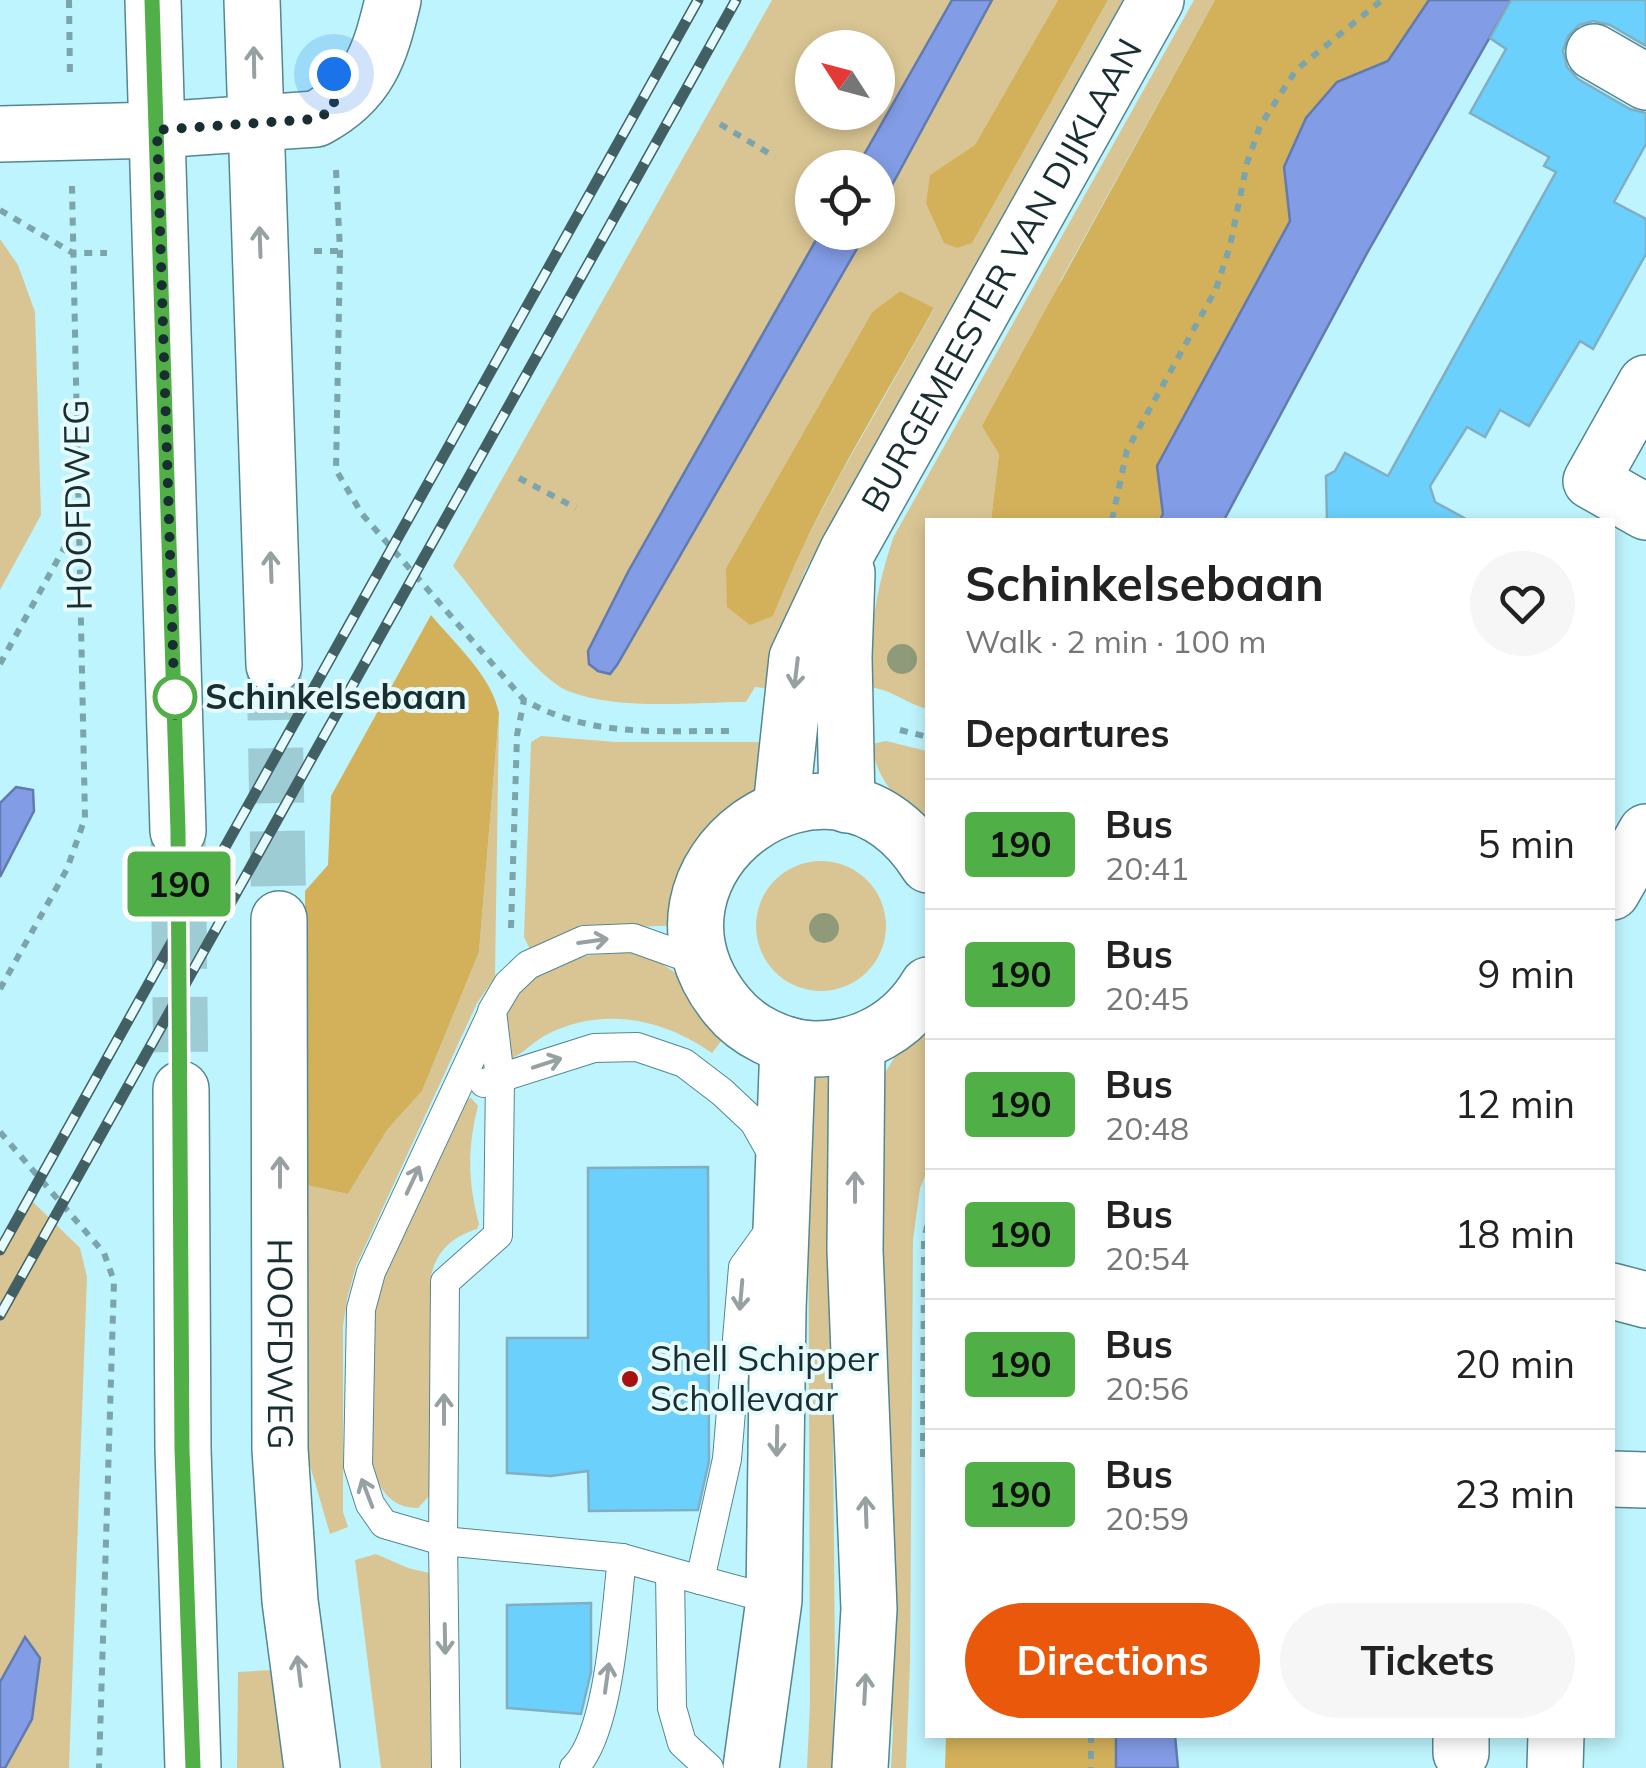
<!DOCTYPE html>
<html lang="en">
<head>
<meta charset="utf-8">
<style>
  :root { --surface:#fff; --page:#f6f6f6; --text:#222; --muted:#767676; --line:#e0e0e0; --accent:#ea580c }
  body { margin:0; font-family:Mulish,sans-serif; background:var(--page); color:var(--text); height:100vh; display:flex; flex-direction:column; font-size:38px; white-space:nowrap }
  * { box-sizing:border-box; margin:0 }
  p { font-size:32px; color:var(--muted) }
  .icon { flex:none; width:55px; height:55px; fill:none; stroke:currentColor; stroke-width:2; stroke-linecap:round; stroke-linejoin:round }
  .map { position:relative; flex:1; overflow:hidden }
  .side { position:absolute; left:925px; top:518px; width:690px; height:1220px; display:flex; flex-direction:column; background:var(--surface); border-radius:0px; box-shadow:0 5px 15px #0003 }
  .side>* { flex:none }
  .badge { padding:0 20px; border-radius:8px; font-size:35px; line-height:65px }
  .needle { width:65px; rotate:306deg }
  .fabs { position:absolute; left:795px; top:30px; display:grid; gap:20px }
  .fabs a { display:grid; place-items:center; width:100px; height:100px; border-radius:50%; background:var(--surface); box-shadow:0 5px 15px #0003; font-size:50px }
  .you { position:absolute; width:50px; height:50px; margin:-25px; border:8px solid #fff; border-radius:50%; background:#1a73e8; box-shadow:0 0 0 15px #1a73e833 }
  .map>.badge { position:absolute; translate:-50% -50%; box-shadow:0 0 0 5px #fff }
  h2 { padding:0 40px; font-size:38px; line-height:90px }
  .round { display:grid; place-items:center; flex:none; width:105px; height:105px; border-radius:52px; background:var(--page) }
  .head { display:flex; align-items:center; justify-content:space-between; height:170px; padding:0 40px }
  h1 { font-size:48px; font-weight:700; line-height:75px }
  .action { display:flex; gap:20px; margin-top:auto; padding:20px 40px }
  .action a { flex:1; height:115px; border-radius:60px; background:var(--accent); color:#fff; font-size:40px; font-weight:700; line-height:115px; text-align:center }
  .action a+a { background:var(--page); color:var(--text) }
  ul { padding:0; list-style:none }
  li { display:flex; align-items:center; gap:30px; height:130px; padding:0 40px; border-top:2px solid var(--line) }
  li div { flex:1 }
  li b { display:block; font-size:38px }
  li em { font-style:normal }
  li .badge { min-width:110px; font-weight:700; text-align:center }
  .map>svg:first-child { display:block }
</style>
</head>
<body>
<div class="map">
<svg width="1646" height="1768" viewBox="0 0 1646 1768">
  <rect width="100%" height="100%" fill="#bef4fd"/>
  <g fill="#d9c593" fill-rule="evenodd">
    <path d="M772,0H952L857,167L812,168V232L820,233L628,572L588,651L610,674L866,233L878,232V211L992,0H1058L975,146L930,176L972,242L1108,0H1123L805,571L782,633L774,689L755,687L746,702C692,702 618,711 568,691C534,677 479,597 453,566ZM812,48H878V112H812ZM900,291L934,309L839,477L789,573L726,568L872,312Z"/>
    <path d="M1194,0H1215L1061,280L999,454L991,520H928L927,709C905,703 890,688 867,687C870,633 876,587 894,536Z"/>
    <polygon points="0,239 18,265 35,312 41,515 0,590"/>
    <polygon points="499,713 495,977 477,1003 356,1266 347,1299 343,1326 343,1512 348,1527 330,1534 307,1455 306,1185 348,1194 387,1130 422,1091 479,952"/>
    <path d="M541,736L616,742H773L762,779L743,803L677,925C623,929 578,923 530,949L524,937L531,742Z"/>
    <path d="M886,741L927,751V831C904,806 875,781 872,744Z"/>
    <circle cx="821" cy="926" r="65"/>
    <path d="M645,952L684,979L726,1035L712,1053C664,1019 603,1006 548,1034C534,1040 523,1055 509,1059L501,1018C509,1007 515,994 524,985C555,952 604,954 645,952Z"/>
    <polygon points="927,1025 927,1172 920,1188 913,1240 910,1662 906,1768 891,1768 893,1731 874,1322 878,1084 898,1052"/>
    <polygon points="826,1074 830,1077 835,1668 832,1768 807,1768 810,1703 808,1083 812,1077"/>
    <path d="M471,1098L478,1106C467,1149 468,1182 479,1224L477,1229C449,1238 435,1253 430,1281V1495L418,1508C389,1508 378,1487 371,1463V1312L380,1282L464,1099Z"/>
    <polygon points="32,1201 80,1248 87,1277 69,1768 5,1768 32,1718 26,1638 0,1682 0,1257"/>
    <polygon points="376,1554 408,1568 429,1573 431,1768 381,1768 355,1560"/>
    <polygon points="271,1670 283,1768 237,1768 238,1672"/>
  </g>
  <g fill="#d3b15b">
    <polygon points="1058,0 1108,0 972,243 957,248 944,243 926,203 930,175 975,145"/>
    <polygon points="1215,0 1429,0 1388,61 1337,82 1306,118 1284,167 1290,221 1157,466 1163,514 1160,520 991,520 999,454 982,426"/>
    <path d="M900,291L934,308C878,409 815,508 773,616L750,625L727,607L726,568L872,312Z"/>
    <path d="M431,615C455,644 491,675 499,713L479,952L422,1091L387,1130L348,1194L306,1185L305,891L328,865L331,796Z"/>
    <polygon points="946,1735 1116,1735 1116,1768 945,1768"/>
  </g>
  <g fill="#829ce5" stroke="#627baf" stroke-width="2.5">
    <polygon points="952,0 992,0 878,211 878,168 857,167"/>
    <polygon points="1429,0 1511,0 1366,255 1224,520 1160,520 1163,514 1157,466 1290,221 1284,167 1306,118 1337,82 1388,61"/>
    <polygon points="820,233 866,233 617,665 610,674 598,671 589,664 588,651 628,572"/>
    <polygon points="16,787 33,790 34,811 0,877 0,803"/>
    <polygon points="25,1637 40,1658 32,1719 5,1768 0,1768 0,1682"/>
    <polygon points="1116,1735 1175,1735 1178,1768 1116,1768"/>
  </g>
  <g fill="#6bd0fb" stroke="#81aec2" stroke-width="2.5">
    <polygon points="1511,0 1646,0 1646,46 1610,25 1593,21 1579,25 1568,36 1563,51 1567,67 1578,79 1630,109 1646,113 1646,144 1614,202 1646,219 1646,254 1593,349 1580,341 1529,426 1500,410 1485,437 1467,427 1430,486 1435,502 1468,520 1327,520 1326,476 1335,471 1345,453 1388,476 1556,172 1544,166 1549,157 1470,113 1506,49 1490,38"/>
    <polygon points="708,1167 709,1461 698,1510 589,1511 588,1471 551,1476 507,1473 507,1338 588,1338 588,1168"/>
    <polygon points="591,1603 591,1672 581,1714 507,1708 507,1605"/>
  </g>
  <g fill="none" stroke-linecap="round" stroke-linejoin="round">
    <g stroke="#9dccd4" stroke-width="55" stroke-dasharray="55 28" stroke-linecap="butt">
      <polyline points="274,665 279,919"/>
      <polyline points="178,831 181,1089"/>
    </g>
    <defs>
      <g id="service">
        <polyline points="492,1013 371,1272 361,1309 358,1466 370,1504 384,1524 443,1541 622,1558 700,1580"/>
        <polyline points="484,1083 594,1048 637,1047 684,1063 722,1092 754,1122 775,1159"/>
        <polyline points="774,1224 743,1267 727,1459 700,1580 774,1600"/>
        <polyline points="670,1572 672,1708 682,1743 709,1768"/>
        <polyline points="446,1768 443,1541 445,1282 498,1235 500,1079 492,1011 508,984 528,965 584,940 633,938 703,963"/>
        <path d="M574,1768C610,1733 616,1609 622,1558"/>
      </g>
      <g id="minor">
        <polyline points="1594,52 1646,82"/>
        <path d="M0,134L157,130L316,119C369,91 380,55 393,0"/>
        <polyline points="1646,383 1591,481 1646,512"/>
        <polyline points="1612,892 1646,832"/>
        <polyline points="1612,1479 1646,1480"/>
        <polyline points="1461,1735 1461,1753"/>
        <polyline points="1555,1768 1556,1735"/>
      </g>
      <g id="tertiary">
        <polyline points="847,573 844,657 847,805"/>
        <path id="s1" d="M781,808L797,658L847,552L1156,0"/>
        <path d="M928,865C831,710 615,870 727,1006C747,1031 782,1048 814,1049C862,1049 903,1027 928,985"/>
        <polyline points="857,1044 855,1250 869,1609 860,1768"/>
        <polyline points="1612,1291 1646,1300"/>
        <polyline points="751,1768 774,1600 778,1309 788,1045"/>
      </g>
      <g id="secondary">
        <polyline points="153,0 178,831"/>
        <polyline points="252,0 274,665"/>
        <path id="s2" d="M279,919L280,1449L290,1601L312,1768"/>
        <polyline points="181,1089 183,1449 193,1768"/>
      </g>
    </defs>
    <use href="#service" stroke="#54878f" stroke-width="30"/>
    <use href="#minor" stroke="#54878f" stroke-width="58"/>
    <use href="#tertiary" stroke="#54878f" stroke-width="58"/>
    <use href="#secondary" stroke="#54878f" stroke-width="58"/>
    <g stroke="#7ba4ab" stroke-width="6" stroke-dasharray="8 8" stroke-linecap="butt">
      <polyline points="69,0 70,79"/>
      <polyline points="720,124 775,157"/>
      <path d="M336,170L340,251L336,470L362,514L524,700C594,739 660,730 737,731"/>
      <polyline points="0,210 73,253 107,253"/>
      <polyline points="314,251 340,251"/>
      <polyline points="519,478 576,508"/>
      <polyline points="1112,520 1127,450 1216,289 1230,246 1247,163 1260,126 1296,70 1382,0"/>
      <polyline points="0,664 78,523"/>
      <polyline points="900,730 928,737"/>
      <polyline points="511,928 517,735 524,700"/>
      <polyline points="0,989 67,869 85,818 72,186"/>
      <polyline points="0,1132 104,1253 114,1281 99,1768"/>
      <polyline points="923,1457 924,1240 928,1222"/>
      <polyline points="1091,1735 1091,1768"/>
    </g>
    <use href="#service" stroke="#fff" stroke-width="28"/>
    <use href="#minor" stroke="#fff" stroke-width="55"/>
    <use href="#tertiary" stroke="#fff" stroke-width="55"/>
    <use href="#secondary" stroke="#fff" stroke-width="55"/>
    <defs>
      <g id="rail">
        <polyline points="0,1250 698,0"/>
        <polyline points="0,1315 736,0"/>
      </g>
    </defs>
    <use href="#rail" stroke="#426064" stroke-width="11"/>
    <use href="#rail" stroke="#e6fbfe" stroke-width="8" stroke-dasharray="22" stroke-linecap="butt"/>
  </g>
  <g fill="#8f9a7a">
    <circle cx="902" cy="659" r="15"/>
    <circle cx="824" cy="928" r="15"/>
  </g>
  <defs><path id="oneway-shaft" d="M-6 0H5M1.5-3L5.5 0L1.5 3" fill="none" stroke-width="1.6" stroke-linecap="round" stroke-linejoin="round" transform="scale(2.5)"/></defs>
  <g stroke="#97a1a2">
    <use href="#oneway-shaft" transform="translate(254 62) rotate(-91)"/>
    <use href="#oneway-shaft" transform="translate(260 242) rotate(-92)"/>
    <use href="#oneway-shaft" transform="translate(271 567) rotate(-92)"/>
    <use href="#oneway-shaft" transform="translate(796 673) rotate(97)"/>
    <use href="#oneway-shaft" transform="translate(593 941) rotate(-8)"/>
    <use href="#oneway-shaft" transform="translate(547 1063) rotate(-18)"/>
    <use href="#oneway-shaft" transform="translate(280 1172) rotate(-90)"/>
    <use href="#oneway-shaft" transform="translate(413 1180) rotate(-65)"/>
    <use href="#oneway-shaft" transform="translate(855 1187) rotate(-90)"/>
    <use href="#oneway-shaft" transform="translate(741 1295) rotate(95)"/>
    <use href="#oneway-shaft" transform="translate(444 1409) rotate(-90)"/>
    <use href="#oneway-shaft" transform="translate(777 1441) rotate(91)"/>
    <use href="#oneway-shaft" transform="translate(367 1493) rotate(-111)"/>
    <use href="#oneway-shaft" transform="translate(866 1512) rotate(-92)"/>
    <use href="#oneway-shaft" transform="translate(445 1639) rotate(89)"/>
    <use href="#oneway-shaft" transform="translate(299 1671) rotate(-97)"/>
    <use href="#oneway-shaft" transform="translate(607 1678) rotate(-82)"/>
    <use href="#oneway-shaft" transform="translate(865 1689) rotate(-87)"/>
  </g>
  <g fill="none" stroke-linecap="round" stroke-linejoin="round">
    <defs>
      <polyline id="line" points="152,0 178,831 182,1449 193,1768"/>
    </defs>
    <use href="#line" stroke="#fff" stroke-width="22"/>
    <use href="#line" stroke="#50af46" stroke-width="15"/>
    <polyline stroke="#182e31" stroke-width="10" stroke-dasharray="0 18" points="175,697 175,716 157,130 316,119 334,109 334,74"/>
  </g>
  <circle fill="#fff" stroke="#50af46" stroke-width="5" cx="175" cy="697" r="20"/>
  <circle fill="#a71210" stroke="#e6fbfe" stroke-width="4" cx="630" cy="1379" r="10"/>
  <g text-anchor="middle" stroke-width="8" stroke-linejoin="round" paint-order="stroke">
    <g font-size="35" fill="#182e31" stroke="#e6fbfe">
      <text dy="12" stroke="none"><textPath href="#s1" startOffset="585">BURGEMEESTER VAN DIJKLAAN</textPath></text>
      <text transform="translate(78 505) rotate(-91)" y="12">HOOFDWEG</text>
      <text dy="12" stroke="none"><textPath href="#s2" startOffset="425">HOOFDWEG</textPath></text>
    </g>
    <g font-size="35" font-weight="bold" fill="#182e31" stroke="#e6fbfe" text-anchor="start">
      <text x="205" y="709">Schinkelsebaan</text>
    </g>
    <g font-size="35" fill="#182e31" stroke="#e6fbfe" text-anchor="start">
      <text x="650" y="1371">Shell Schipper<tspan x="650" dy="40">Schollevaar</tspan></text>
    </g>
  </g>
</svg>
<div class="fabs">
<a><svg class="needle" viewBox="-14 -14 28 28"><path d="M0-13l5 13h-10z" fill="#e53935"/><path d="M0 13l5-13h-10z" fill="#767676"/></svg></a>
<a><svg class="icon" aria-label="locate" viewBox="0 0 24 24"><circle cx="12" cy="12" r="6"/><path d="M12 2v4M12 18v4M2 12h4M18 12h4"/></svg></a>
</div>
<div class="you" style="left:334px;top:74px"></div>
<b class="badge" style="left:179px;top:884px;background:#50af46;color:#111">190</b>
<section class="side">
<div class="head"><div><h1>Schinkelsebaan</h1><p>Walk · 2 min · 100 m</p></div><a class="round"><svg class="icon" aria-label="heart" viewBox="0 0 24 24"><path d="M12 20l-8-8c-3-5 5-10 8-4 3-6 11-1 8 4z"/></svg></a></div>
<h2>Departures</h2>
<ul>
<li><span class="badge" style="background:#50af46;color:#111">190</span><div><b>Bus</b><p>20:41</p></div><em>5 min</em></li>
<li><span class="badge" style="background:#50af46;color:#111">190</span><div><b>Bus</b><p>20:45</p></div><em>9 min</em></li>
<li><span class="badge" style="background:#50af46;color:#111">190</span><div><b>Bus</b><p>20:48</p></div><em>12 min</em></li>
<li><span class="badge" style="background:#50af46;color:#111">190</span><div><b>Bus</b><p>20:54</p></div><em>18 min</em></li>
<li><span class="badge" style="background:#50af46;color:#111">190</span><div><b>Bus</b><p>20:56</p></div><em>20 min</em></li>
<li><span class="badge" style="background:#50af46;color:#111">190</span><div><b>Bus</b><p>20:59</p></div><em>23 min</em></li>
</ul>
<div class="action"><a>Directions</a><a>Tickets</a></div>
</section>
</div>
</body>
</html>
